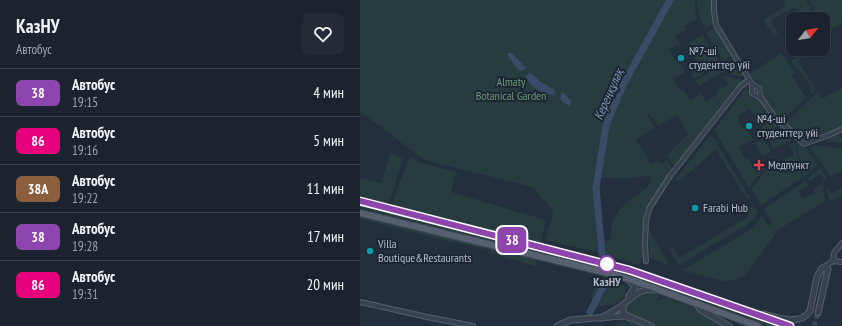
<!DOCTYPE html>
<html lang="ru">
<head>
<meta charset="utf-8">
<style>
  :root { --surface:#1b232e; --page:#242b36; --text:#f1f3f6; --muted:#a0a4aa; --line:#39404a }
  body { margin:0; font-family:"PT Sans Narrow",sans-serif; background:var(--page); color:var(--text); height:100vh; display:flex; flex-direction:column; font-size:15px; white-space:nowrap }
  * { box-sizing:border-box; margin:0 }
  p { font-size:13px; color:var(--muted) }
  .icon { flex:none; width:22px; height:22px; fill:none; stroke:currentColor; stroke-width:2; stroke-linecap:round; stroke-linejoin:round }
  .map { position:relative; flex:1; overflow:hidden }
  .drawer { display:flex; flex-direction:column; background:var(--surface); width:360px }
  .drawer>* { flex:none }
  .badge { padding:0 8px; border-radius:6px; font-size:14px; line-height:26px }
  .needle { width:26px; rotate:59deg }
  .tools { position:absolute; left:426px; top:12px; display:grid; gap:8px }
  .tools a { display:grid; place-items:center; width:44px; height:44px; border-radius:8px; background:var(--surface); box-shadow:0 1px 3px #0004,0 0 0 1px var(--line); font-size:20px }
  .map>.badge { position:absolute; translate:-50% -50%; box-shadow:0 0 0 2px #fff }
  .round { display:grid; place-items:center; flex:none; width:42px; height:42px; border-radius:8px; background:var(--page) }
  .head { display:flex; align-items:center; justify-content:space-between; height:68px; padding:0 16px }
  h1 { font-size:19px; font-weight:800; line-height:30px }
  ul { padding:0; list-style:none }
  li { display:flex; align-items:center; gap:12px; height:48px; padding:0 16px; border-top:1px solid var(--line) }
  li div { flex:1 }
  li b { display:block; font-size:15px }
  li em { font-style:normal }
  li .badge { min-width:44px; font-weight:700; text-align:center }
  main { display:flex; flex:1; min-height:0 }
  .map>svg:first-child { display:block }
</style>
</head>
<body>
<main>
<section class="drawer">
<div class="head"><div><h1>КазНУ</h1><p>Автобус</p></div><a class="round"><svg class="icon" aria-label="heart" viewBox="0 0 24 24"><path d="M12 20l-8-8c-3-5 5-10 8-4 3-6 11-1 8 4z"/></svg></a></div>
<ul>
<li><span class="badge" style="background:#8e44ad;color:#fff">38</span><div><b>Автобус</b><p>19:15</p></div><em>4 мин</em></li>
<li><span class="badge" style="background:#e6007e;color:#fff">86</span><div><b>Автобус</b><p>19:16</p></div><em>5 мин</em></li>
<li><span class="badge" style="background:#8b5e3c;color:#fff">38А</span><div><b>Автобус</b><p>19:22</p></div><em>11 мин</em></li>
<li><span class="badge" style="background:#8e44ad;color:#fff">38</span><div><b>Автобус</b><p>19:28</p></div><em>17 мин</em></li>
<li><span class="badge" style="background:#e6007e;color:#fff">86</span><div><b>Автобус</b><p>19:31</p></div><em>20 мин</em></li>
</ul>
</section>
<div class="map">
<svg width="482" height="326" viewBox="0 0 482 326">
  <rect width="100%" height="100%" fill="#242f3e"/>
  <g fill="#263c3f" fill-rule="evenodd">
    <path d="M0,0H335V10L337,19L325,26L327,29L315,36L320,44L309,49L315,61L318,60L325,72L313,79L320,91L323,89L330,101L341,93L346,102L358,94L357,91L368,84L364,76L381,80V82L314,166L307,155L328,134L317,115L298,126L289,113L287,114L295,128L276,140L292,164L298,159L301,164L307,160L312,169L288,205L284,214L282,241L283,255L279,265L236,252L185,240L194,212L173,187L64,160L0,111ZM291,176L289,185C280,195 266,200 258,212C256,215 253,219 252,223C250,234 255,245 237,244L234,201L236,182L242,178H271Z"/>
    <path d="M337,0H352L351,5L354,23L345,29C340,19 337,11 337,0Z"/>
    <polygon points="422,0 446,0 458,19 454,19 448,10 445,12 444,10 440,12 434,7 411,21 418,33 414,37 403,20 426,6"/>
    <polygon points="449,0 482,0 482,23 468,31 463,23 463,19 460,19"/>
    <polygon points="356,27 372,55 363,61 346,33"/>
    <polygon points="343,35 360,63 334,79 331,74 341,68 328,48 329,43"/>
    <polygon points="445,52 447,55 438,61 456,90 452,94 450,91 452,89 440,70 438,71 431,61"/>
    <path d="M421,53L435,73L432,76L444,95L446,94L445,98L422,121C416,115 407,106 404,98C403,95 404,91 402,88C400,83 393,79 390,74Z"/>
    <polygon points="374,58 383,72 383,77 371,74 365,63"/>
    <polygon points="362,65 366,73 362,72 339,86 336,81"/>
    <polygon points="386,88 390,96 399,100 418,126 405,133 390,109 377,117 383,129 386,128 393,140 379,147 385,159 388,158 395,170 404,165 404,169 389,188 354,130"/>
    <polygon points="482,88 482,126 460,136 443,138 432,128 424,124 458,92 462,99"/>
    <polygon points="420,128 434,138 414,149 406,136"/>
    <polygon points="351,134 391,200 386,198 356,149 320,181 315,180"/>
    <polygon points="479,134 482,139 482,143 466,142 465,141"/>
    <polygon points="403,139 411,151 403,156 395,143"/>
    <polygon points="436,141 446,148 458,165 443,178"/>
    <polygon points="435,142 442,178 401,205 391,189 406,170 407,162 412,170 424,163 422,161 434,154 429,145"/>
    <polygon points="455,145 482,148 482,170 471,177 450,148"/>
    <polygon points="31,152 43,159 30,200 28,200 25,204 0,197 0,178 21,183"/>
    <polygon points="52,157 60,162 96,172 91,192 185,220 181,245 31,206 49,158"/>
    <polygon points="460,168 467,178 465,181 460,174 448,181 449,177"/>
    <polygon points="445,181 448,185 438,191 443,199 455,192 453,189 463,183 465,201 418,230 390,269 386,274 376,280 362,281 323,270 393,228 402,216 408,226 412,224 405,211 405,208"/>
    <polygon points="466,186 471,194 482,188 482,195 472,201 469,199"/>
    <polygon points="384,202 397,210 397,214 393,221 319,265 309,249 313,247 319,258 389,216 383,206"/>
    <polygon points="0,205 260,272 416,326 405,326 393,322 260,274 0,208"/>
    <polygon points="0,214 175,259 178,267 130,253 130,250 79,239 0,219"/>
    <polygon points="288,228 310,266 290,258"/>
    <path d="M236,278C246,281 257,283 267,287L264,296L258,302L250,305L238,306L231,315L233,284Z"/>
    <polygon points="285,291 300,295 296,301 306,298 315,301 334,308 360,322 364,326 291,326 265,315 264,307"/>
    <polygon points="266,321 278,323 282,326 252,326"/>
  </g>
  <g fill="#394c67">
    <polygon points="148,53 152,53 165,67 165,69 161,71 158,70 148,56"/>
    <path d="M170,73L182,83L194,89L195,95C182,94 173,89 166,78V75Z"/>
    <polygon points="201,93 204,93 211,101 210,106 204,103 201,100"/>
  </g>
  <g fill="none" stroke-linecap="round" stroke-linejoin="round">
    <g stroke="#394c67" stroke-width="7">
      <polyline points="242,254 236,188 246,125 263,85 310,0"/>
      <polyline points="230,312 244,285 244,281"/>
    </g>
    <polyline stroke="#3a4453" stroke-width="5" stroke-dasharray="5 2.5" stroke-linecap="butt" points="454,326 458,313"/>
    <defs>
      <g id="minor">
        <polyline points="354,0 354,11 356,25 392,84 399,88 401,98 417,120 430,130 444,144 469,135 482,129"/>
        <polyline points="392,84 392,93 401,98"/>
        <polyline points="286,261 285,243 286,219 290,207 310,176 381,86 389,80"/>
        <polyline points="473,261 474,253 482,243"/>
        <polyline points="462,268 473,261 482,262"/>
        <polyline points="0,302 67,317 113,326"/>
      </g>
      <g id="tertiary">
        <polyline points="269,281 272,283 275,287 269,296"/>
        <polyline points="336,304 341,310 369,326"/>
        <polyline points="263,305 263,312 265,315 291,326"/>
        <path d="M403,314C416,318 441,326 450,311L457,277L462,268L468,269L458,313"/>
        <path d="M241,318C248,315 254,311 260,307C272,298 279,287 295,290"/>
        <polyline points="197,326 211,320 263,316 270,318"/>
      </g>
      <g id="primary">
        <polyline points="0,201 70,220 269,270 430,326"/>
        <polyline points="0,213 256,275 280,283 398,326"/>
      </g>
    </defs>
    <use href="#minor" stroke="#565f6c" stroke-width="6"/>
    <use href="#tertiary" stroke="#565f6c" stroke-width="7"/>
    <use href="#primary" stroke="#414a57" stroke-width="8"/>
    <use href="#minor" stroke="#38414e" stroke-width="4"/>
    <use href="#tertiary" stroke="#38414e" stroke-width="5"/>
    <use href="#primary" stroke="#56606e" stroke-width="6"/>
  </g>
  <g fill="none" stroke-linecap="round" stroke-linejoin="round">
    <defs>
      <polyline id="line" points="0,201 269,270 430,326"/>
    </defs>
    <use href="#line" stroke="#fff" stroke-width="9"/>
    <use href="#line" stroke="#8e44ad" stroke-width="6"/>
  </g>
  <g fill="#0f9aa8" stroke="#1d2633" stroke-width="1.5">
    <circle cx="321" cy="58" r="4"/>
    <circle cx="389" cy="126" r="4"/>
    <circle cx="335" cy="208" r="4"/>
    <circle cx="10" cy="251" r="4"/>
  </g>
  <path fill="#e0444e" stroke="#1d2633" stroke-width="1.5" d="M397 159h4v4h4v4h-4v4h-4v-4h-4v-4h4z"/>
  <circle fill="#fff" stroke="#8e44ad" stroke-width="2" cx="247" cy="264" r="8"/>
  <g text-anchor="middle" stroke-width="4" stroke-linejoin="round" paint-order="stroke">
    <g font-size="12" fill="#b4bcc9" stroke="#1d2633" text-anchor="start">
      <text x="329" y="55">№7-ші<tspan x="329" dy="14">студенттер үйі</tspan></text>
      <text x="397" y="123">№4-ші<tspan x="397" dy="14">студенттер үйі</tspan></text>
      <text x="408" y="169">Медпункт</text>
      <text x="343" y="212">Farabi Hub</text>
      <text x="18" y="248">Villa<tspan x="18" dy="14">Boutique&amp;Restaurants</tspan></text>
    </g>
    <g font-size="12" fill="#6b9a76" stroke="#1d2633">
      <text x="151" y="86">Almaty<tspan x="151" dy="14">Botanical Garden</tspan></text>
    </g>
    <g font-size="12" font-weight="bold" fill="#b4bcc9" stroke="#1d2633">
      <text x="247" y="286">КазНУ</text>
    </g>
    <g font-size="13" font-style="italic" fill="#7c92b1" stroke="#1d2633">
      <text transform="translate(248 94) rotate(-66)" y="5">Кереңқұлақ</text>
    </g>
  </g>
</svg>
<div class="tools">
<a><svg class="needle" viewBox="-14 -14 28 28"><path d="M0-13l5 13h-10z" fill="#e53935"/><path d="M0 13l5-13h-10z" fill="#a0a4aa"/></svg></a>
</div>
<b class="badge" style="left:152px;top:240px;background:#8e44ad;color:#fff">38</b>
</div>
</main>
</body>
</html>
